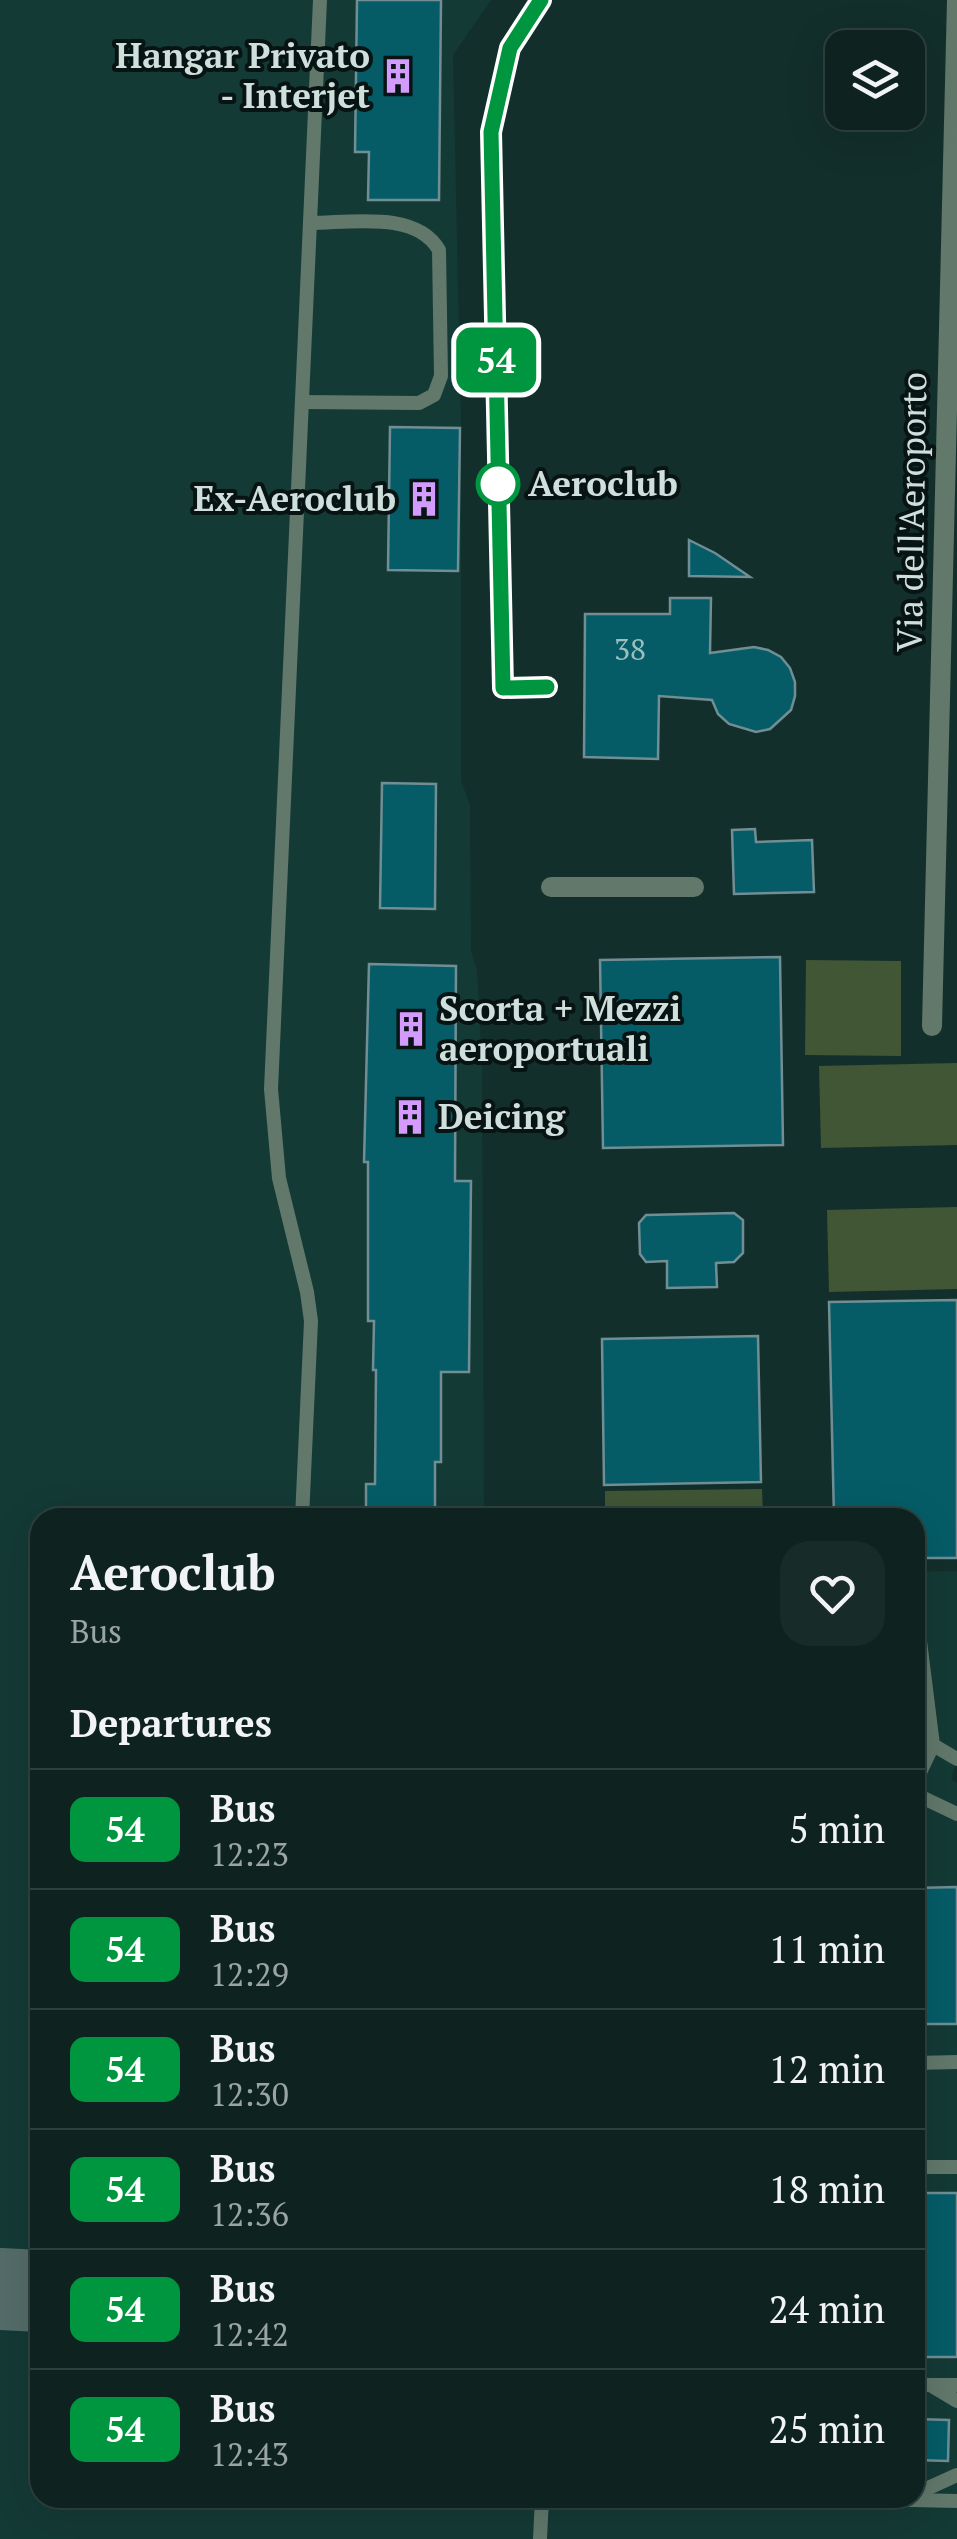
<!DOCTYPE html>
<html lang="en">
<head>
<meta charset="utf-8">
<style>
  :root { --surface:#0e2320; --page:#172b29; --text:#f1f3f6; --muted:#9ba4a5; --line:#2e403e }
  body { margin:0; font-family:"PT Serif",serif; background:var(--page); color:var(--text); height:100vh; display:flex; flex-direction:column; font-size:38px; white-space:nowrap }
  * { box-sizing:border-box; margin:0 }
  p { font-size:32px; color:var(--muted) }
  .icon { flex:none; width:55px; height:55px; fill:none; stroke:currentColor; stroke-width:2; stroke-linecap:round; stroke-linejoin:round }
  .map { position:relative; flex:1; overflow:hidden }
  .panel { position:absolute; left:30px; top:1508px; width:895px; height:1000px; display:flex; flex-direction:column; background:var(--surface); border-radius:30px; box-shadow:0 10px 40px #0002,0 0 0 2px var(--line) }
  .panel>* { flex:none }
  .badge { padding:0 20px; border-radius:15px; font-size:35px; line-height:65px }
  .controls { position:absolute; left:825px; top:30px; display:grid; gap:20px }
  .controls a { display:grid; place-items:center; width:100px; height:100px; border-radius:20px; background:var(--surface); box-shadow:0 10px 40px #0002,0 0 0 2px var(--line); font-size:50px }
  .map>.badge { position:absolute; translate:-50% -50%; box-shadow:0 0 0 5px #fff }
  h2 { padding:0 40px; font-size:38px; line-height:90px }
  .round { display:grid; place-items:center; flex:none; width:105px; height:105px; border-radius:30px; background:var(--page) }
  .head { display:flex; align-items:center; justify-content:space-between; height:170px; padding:0 40px }
  h1 { font-size:48px; font-weight:700; line-height:75px }
  ul { padding:0; list-style:none }
  li { display:flex; align-items:center; gap:30px; height:120px; padding:0 40px; border-top:2px solid var(--line) }
  li div { flex:1 }
  li b { display:block; font-size:38px }
  li em { font-style:normal }
  li .badge { min-width:110px; font-weight:700; text-align:center }
  .map>svg:first-child { display:block }
</style>
</head>
<body>
<div class="map">
<svg width="957" height="2539" viewBox="0 0 957 2539">
  <rect width="100%" height="100%" fill="#132f2b"/>
  <polygon fill="#143a36" points="0,0 491,0 453,55 461,425 461,781 470,805 471,951 477,970 482,1065 484,1517 40,1518 40,2498 915,2498 915,1572 957,1571 957,1761 951,1779 957,1783 957,2539 0,2539"/>
  <g fill="#415635">
    <polygon points="806,960 901,961 901,1056 805,1055"/>
    <polygon points="957,1063 957,1145 821,1148 819,1066"/>
    <polygon points="957,1207 957,1289 829,1292 827,1210"/>
    <polygon points="762,1489 763,1517 605,1517 605,1491"/>
  </g>
  <g fill="none" stroke-linecap="round" stroke-linejoin="round">
    <polyline stroke="#546c69" stroke-width="82" points="0,2289 40,2291"/>
  </g>
  <g fill="#055c67" stroke="#708e94" stroke-width="2.5">
    <polygon points="357,0 441,0 439,200 368,200 369,152 355,152"/>
    <polygon points="390,427 460,428 458,571 388,570"/>
    <polygon points="689,540 715,553 750,577 689,576"/>
    <polygon points="670,598 711,598 710,653 754,647 768,650 781,657 790,668 795,682 795,696 791,710 770,729 756,732 729,724 718,714 712,700 659,696 658,759 584,757 585,614 670,614"/>
    <polygon points="382,783 436,784 435,909 380,908"/>
    <polygon points="755,829 756,842 812,840 814,892 734,894 732,830"/>
    <polygon points="780,957 783,1145 603,1148 600,960"/>
    <polygon points="369,964 456,966 455,1181 471,1181 469,1372 441,1372 441,1462 435,1462 435,1518 366,1518 366,1484 375,1484 376,1370 373,1370 374,1321 368,1321 368,1162 364,1162"/>
    <polygon points="734,1213 743,1220 743,1253 734,1262 716,1263 717,1287 667,1288 667,1261 646,1262 640,1254 639,1223 646,1215"/>
    <polygon points="957,1300 957,1558 915,1558 915,1518 834,1518 829,1302"/>
    <polygon points="758,1336 761,1482 604,1485 602,1339"/>
    <polygon points="957,1887 957,2024 915,2024 915,1888"/>
    <rect x="915" y="2193" width="42" height="164"/>
    <polygon points="915,2419 949,2420 948,2461 915,2460"/>
  </g>
  <g fill="none" stroke-linecap="round" stroke-linejoin="round">
    <g stroke="#61786b" stroke-width="14">
      <path d="M302,402L419,403L434,395L441,376L439,250C416,210 350,223 310,223"/>
      <polyline points="302,1518 311,1321 307,1292 279,1178 271,1089 320,0"/>
      <polyline points="915,1601 933,1745"/>
      <polyline points="915,1783 933,1745 957,1759"/>
      <polyline points="915,1794 957,1814"/>
      <polyline points="915,2063 957,2062"/>
      <polyline points="915,2167 957,2167"/>
      <polyline points="915,2385 957,2385"/>
      <polyline points="932,2386 957,2401"/>
      <polyline points="915,2494 957,2475"/>
      <polyline points="821,2498 957,2501"/>
      <polyline points="540,2539 542,2498"/>
    </g>
    <g stroke="#61786b" stroke-width="20">
      <polyline points="541,0 510,47 491,131 503,687 547,687"/>
      <polyline points="551,887 694,887"/>
      <polyline points="932,1026 957,0"/>
    </g>
  </g>
  <g fill="none" stroke-linecap="round" stroke-linejoin="round">
    <defs>
      <polyline id="line" points="541,0 510,48 491,132 503,688 547,687"/>
    </defs>
    <use href="#line" stroke="#fff" stroke-width="22"/>
    <use href="#line" stroke="#009640" stroke-width="15"/>
  </g>
  <defs>
    <symbol id="building-bare" viewBox="-9 -9 18 18"><path d="M-4-6H4V6H1V3H-1V6H-4ZM-2.5-4.3h1.7v1.8h-1.7ZM.8-4.3h1.7v1.8H.8ZM-2.5-1h1.7V.8h-1.7ZM.8-1h1.7V.8H.8Z" fill="#d39cfc" stroke="#081413" stroke-width="2.5" paint-order="stroke"/></symbol>
  </defs>
  <g fill-rule="evenodd">
    <use href="#building-bare" x="373" y="51" width="50" height="50"/>
    <use href="#building-bare" x="399" y="474" width="50" height="50"/>
    <use href="#building-bare" x="386" y="1004" width="50" height="50"/>
    <use href="#building-bare" x="385" y="1092" width="50" height="50"/>
  </g>
  <circle fill="#fff" stroke="#009640" stroke-width="5" cx="498" cy="484" r="20"/>
  <g text-anchor="middle" stroke-width="8" stroke-linejoin="round" paint-order="stroke">
    <g font-size="30" fill="#9cbebf">
      <text x="630" y="660">38</text>
    </g>
    <g font-size="35" font-weight="bold" fill="#cfdfdc" stroke="#081413" text-anchor="end">
      <text x="370" y="68">Hangar Privato<tspan x="370" dy="40">- Interjet</tspan></text>
      <text x="396" y="511">Ex-Aeroclub</text>
      <text x="439" y="1021" text-anchor="start">Scorta + Mezzi<tspan x="439" dy="40">aeroportuali</tspan></text>
      <text x="438" y="1129" text-anchor="start">Deicing</text>
    </g>
    <g font-size="35" font-weight="bold" fill="#cfdfdc" stroke="#081413" text-anchor="start">
      <text x="528" y="496">Aeroclub</text>
    </g>
    <g font-size="35" fill="#cfdfdc" stroke="#081413">
      <text transform="translate(912 512) rotate(-89)" y="12">Via dell'Aeroporto</text>
    </g>
  </g>
</svg>
<div class="controls">
<a><svg class="icon" aria-label="layers" viewBox="0 0 24 24"><path d="M12 4l9 5-9 5-9-5zM3 14l9 5 9-5"/></svg></a>
</div>
<b class="badge" style="left:496px;top:360px;background:#009640;color:#fff">54</b>
<section class="panel">
<div class="head"><div><h1>Aeroclub</h1><p>Bus</p></div><a class="round"><svg class="icon" aria-label="heart" viewBox="0 0 24 24"><path d="M12 20l-8-8c-3-5 5-10 8-4 3-6 11-1 8 4z"/></svg></a></div>
<h2>Departures</h2>
<ul>
<li><span class="badge" style="background:#009640;color:#fff">54</span><div><b>Bus</b><p>12:23</p></div><em>5 min</em></li>
<li><span class="badge" style="background:#009640;color:#fff">54</span><div><b>Bus</b><p>12:29</p></div><em>11 min</em></li>
<li><span class="badge" style="background:#009640;color:#fff">54</span><div><b>Bus</b><p>12:30</p></div><em>12 min</em></li>
<li><span class="badge" style="background:#009640;color:#fff">54</span><div><b>Bus</b><p>12:36</p></div><em>18 min</em></li>
<li><span class="badge" style="background:#009640;color:#fff">54</span><div><b>Bus</b><p>12:42</p></div><em>24 min</em></li>
<li><span class="badge" style="background:#009640;color:#fff">54</span><div><b>Bus</b><p>12:43</p></div><em>25 min</em></li>
</ul>
</section>
</div>
</body>
</html>
